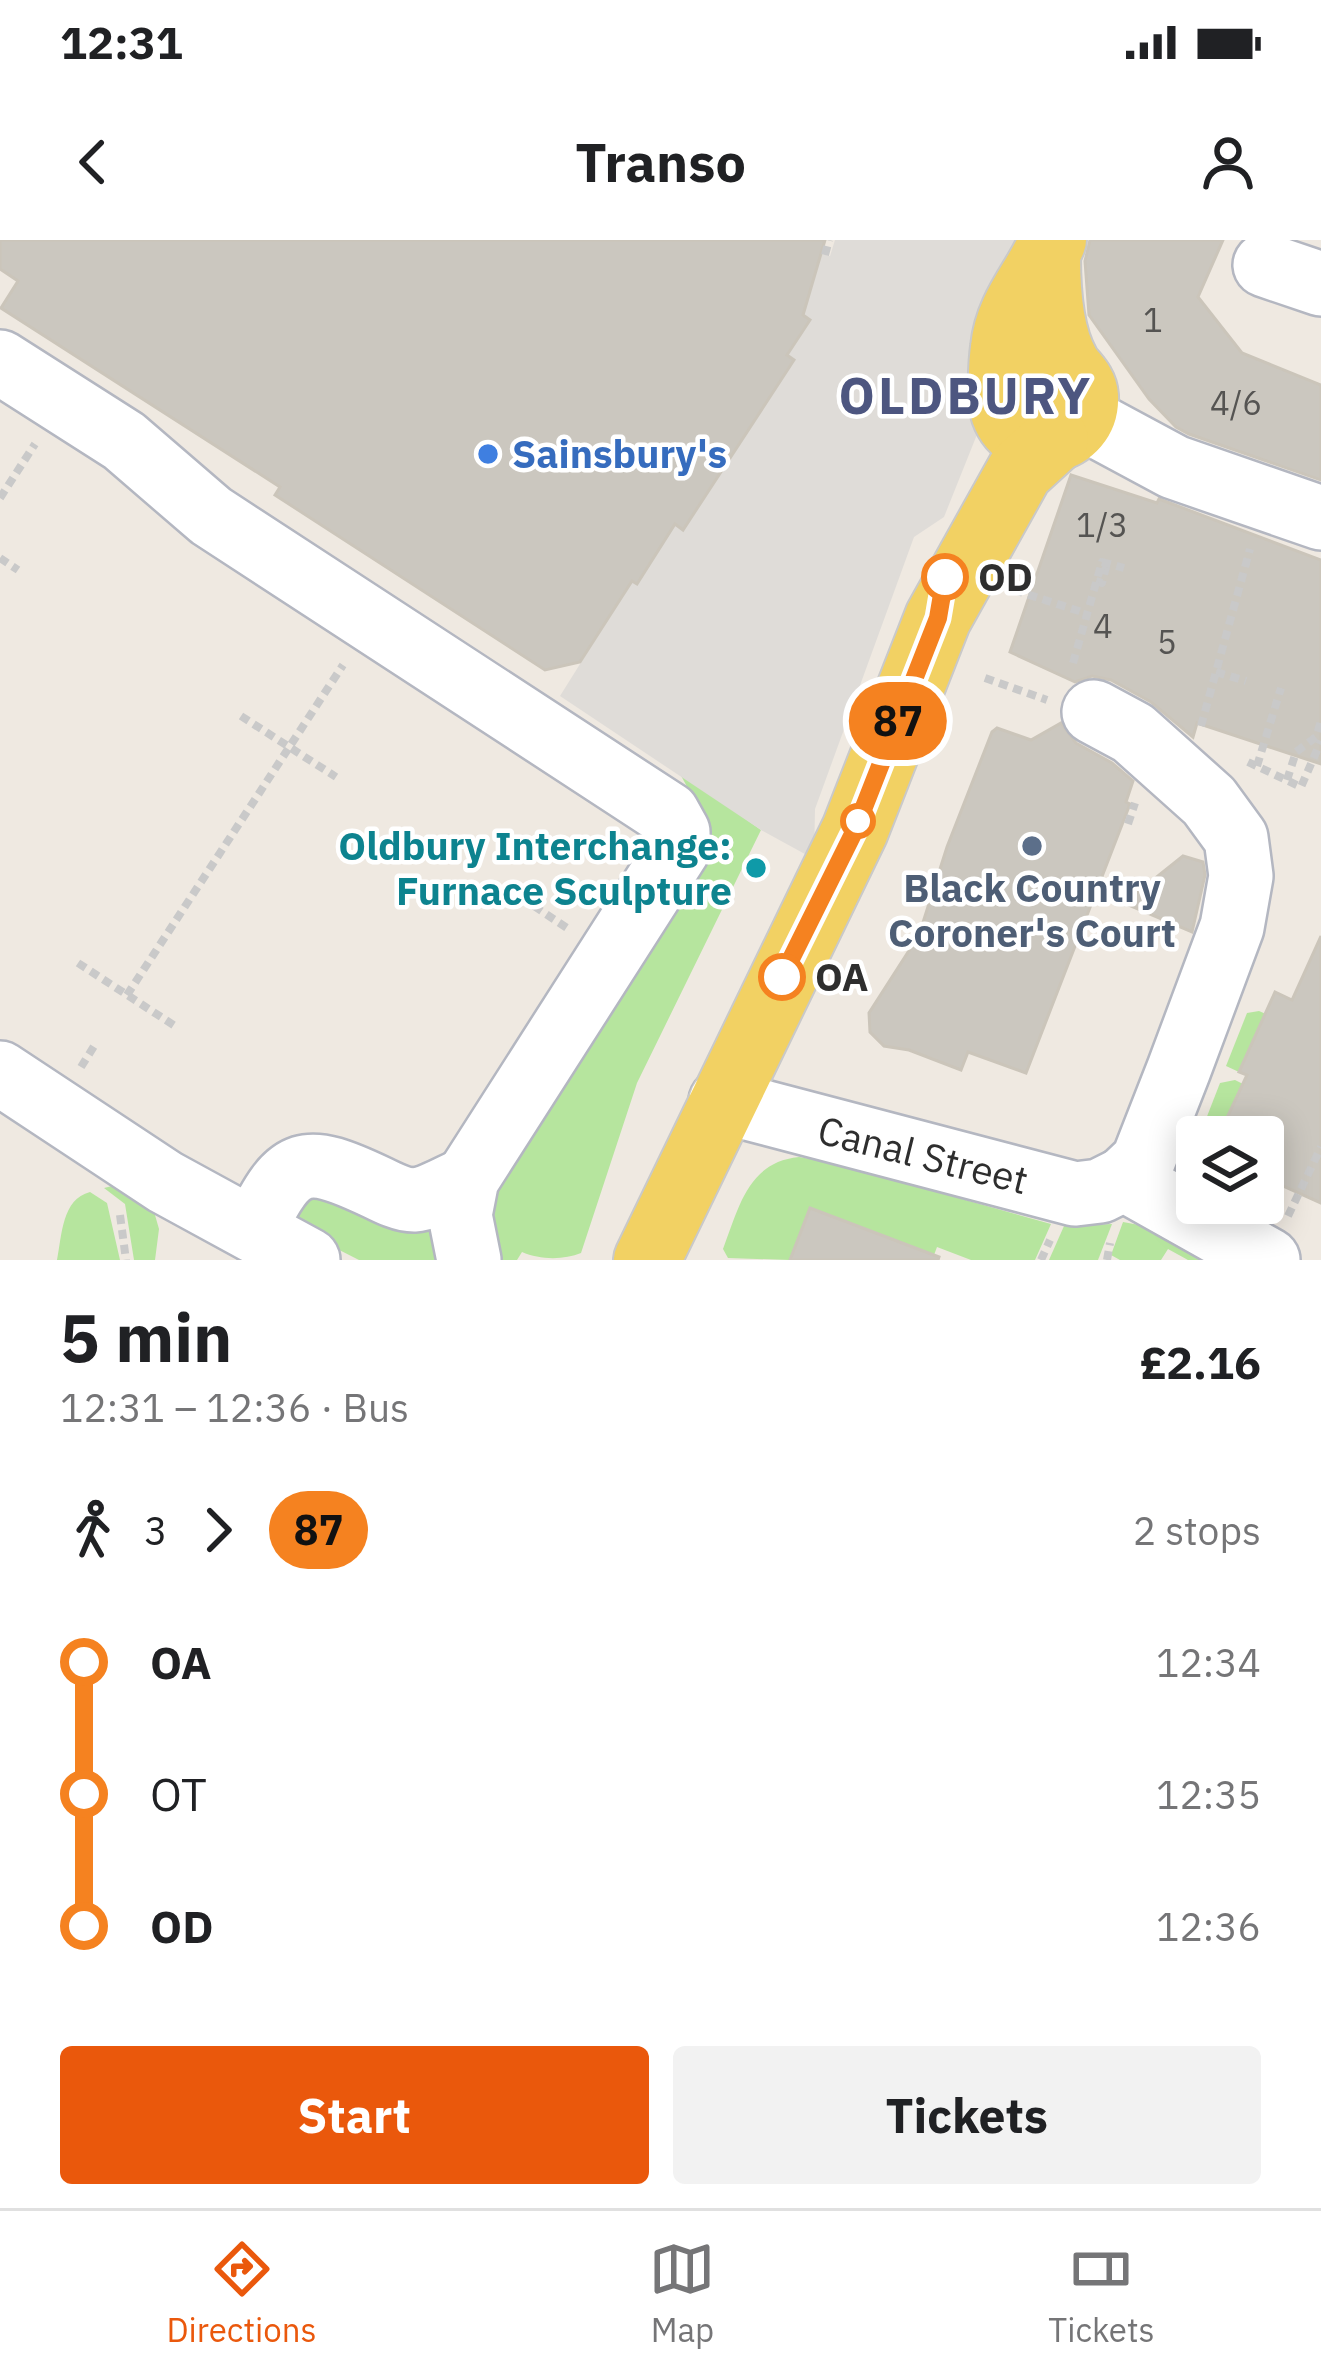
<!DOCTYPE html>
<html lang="en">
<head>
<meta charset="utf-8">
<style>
  :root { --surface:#fff; --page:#f2f2f2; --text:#202124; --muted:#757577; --line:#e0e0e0; --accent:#ea580c }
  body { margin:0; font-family:"IBM Plex Sans",sans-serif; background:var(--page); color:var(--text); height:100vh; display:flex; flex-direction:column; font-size:45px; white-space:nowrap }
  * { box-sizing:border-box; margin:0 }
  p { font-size:39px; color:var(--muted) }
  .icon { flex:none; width:66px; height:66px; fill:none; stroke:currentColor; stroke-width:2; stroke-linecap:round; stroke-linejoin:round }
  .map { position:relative; height:1020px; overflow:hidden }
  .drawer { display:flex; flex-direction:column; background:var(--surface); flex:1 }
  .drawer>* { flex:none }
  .badge { padding:0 24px; border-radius:39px; font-size:42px; line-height:78px }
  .controls { position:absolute; left:1176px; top:876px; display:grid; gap:24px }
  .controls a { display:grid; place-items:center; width:108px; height:108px; border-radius:12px; background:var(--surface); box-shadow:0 6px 30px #0003; font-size:60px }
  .map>.badge { position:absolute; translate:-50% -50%; box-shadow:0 0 0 6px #fff }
  .legs { display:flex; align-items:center; gap:18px; height:132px; padding:0 60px; font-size:39px }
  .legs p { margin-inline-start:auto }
  .head { display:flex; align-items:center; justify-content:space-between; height:204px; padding:0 60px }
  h1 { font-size:66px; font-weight:800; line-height:90px }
  .action { display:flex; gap:24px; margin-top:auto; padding:24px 60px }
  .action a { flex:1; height:138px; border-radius:12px; background:var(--accent); color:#fff; font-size:48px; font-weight:800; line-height:138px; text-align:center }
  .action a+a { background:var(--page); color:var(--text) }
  ul { padding:0 60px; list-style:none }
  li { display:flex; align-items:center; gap:42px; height:132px; font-size:45px }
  li i { display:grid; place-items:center; width:18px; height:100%; margin:0 15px; background:currentColor }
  li i::after { content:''; width:30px; height:30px; margin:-15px; border:9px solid; border-radius:50%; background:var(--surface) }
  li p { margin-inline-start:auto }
  li:first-child i { background:linear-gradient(#0000 50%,currentColor 0) }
  li:last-child i { background:linear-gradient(currentColor 50%,#0000 0) }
  .status { display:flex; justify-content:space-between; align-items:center; height:84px; padding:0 60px; background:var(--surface); direction:ltr }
  .status svg { height:33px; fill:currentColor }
  header { display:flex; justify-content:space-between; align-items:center; height:156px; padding:0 60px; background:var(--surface); font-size:54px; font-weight:800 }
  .dock { display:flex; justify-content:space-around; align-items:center; height:168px; border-top:3px solid var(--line); background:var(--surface); font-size:33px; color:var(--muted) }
  .dock a { display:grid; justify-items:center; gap:6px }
  .dock .active { color:var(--accent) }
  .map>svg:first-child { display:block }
</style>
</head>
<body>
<div class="status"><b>12:31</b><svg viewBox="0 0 49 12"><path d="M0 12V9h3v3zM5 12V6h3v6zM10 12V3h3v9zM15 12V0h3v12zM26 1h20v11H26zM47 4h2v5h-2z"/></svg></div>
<header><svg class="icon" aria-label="back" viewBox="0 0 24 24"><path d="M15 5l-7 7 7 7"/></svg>Transo<svg class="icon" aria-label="person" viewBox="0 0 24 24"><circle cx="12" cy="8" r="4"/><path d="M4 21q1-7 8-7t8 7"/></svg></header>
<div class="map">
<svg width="1321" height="1020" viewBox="0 0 1321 1020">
  <rect width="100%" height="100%" fill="#efe9e1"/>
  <g fill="#b6e59e">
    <path d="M679,532L761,590L637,843L581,1013C564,1020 540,1020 522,1012L517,1020H494L480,966L702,574Z"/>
    <polygon points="1259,771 1282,781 1239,832 1226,826 1247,773"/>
    <polygon points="1235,840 1243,844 1218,897 1199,897 1220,843"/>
    <path d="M799,917L834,923L1051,984L1035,1020H971L937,1007L934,1015L810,968L790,1020L728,1018L723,1009C739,967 748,922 799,917Z"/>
    <polygon points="116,945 153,968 159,989 155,1020 134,1020 125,964 104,948"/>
    <polygon points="317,951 428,982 451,1020 359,1020 288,984 292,972"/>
    <path d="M90,952L107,963L120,1020H57C62,995 62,959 90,952Z"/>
    <polygon points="1123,982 1150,987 1208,1020 1188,1020 1168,1009 1161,1020 1120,1020 1111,1015"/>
    <polygon points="1112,984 1098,1020 1049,1020 1064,986"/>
  </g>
  <polygon fill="#dfdcd8" points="835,0 1025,0 988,167 944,277 914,297 815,569 814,619 761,590 560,456 632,341 637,343 675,284 682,289 726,224 743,198 735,193 761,154 769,159 794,121 787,115 787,65 821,14 830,16"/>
  <g fill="#cbc7bf" stroke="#cbc5ba" stroke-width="3">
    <polygon points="0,0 825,0 803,75 810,80 787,115 794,120 683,290 675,284 637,344 632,341 580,422 545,430 275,255 280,247 1,68 18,41 0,29"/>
    <polygon points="1090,0 1223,0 1198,57 1242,113 1321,145 1321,240 1189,194 1176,187 1149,159 1089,75 1085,21"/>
    <polygon points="1071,235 1157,263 1159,259 1321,320 1321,524 1197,483 1193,497 1151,462 1111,440 1092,436 1075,442 1010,412"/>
    <polygon points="1061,483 1076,503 1112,523 1133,541 1126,562 1130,564 1026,833 968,812 961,830 909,810 884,806 870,792 869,773 919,695 947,607 992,492 997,488 1031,500"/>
    <polygon points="1183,616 1203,622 1205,635 1192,692 1124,663"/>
    <polygon points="1321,696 1321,963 1263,937 1263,897 1218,897 1247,835 1239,832 1275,752 1292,760"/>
    <polygon points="810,968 939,1017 938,1020 790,1020"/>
  </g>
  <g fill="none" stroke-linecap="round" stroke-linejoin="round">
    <defs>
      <g id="minor">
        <polyline points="1265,25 1321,44"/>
        <polyline points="0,122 124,201 211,276 668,574 678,592 678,609 467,939 460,975 469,1020"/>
        <polyline points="1081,177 1174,227 1321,278"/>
        <polyline points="1094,472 1133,493 1209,561 1236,598 1241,636 1232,687 1179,829 1143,921 1124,939"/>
        <polyline points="0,833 165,942 308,1020"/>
        <polyline points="721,861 1075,954 1100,951 1124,939 1268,1020"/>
        <path d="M254,990C290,915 304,913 378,948C388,953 402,960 414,960C430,959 452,945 467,939"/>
      </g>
      <g id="major">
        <path d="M1047,16C1047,50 1049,94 1067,125C1073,135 1084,142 1085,156C1088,204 1020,217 1004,172C1000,161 1002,122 1004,108C1008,65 1038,38 1053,0"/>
        <polyline points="647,1020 855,590 938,378 1020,231 1055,199"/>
      </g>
    </defs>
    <use href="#minor" stroke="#b4b7c1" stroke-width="68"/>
    <use href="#major" stroke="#c9c9c9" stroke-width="70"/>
    <g stroke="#c9c9c9" stroke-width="8" stroke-dasharray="9 6" stroke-linecap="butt">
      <polyline points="825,15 829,0"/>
      <polyline points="0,258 35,204"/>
      <polyline points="0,318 18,330"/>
      <polyline points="1096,341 1102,343 1106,327 1112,329"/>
      <polyline points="1014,350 1085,373"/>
      <polyline points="1073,423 1102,322 1124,328"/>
      <polyline points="1216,432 1246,441"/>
      <polyline points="985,438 1047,460"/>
      <polyline points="241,476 336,537"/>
      <polyline points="1201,486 1250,309"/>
      <polyline points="1248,522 1301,547 1321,501"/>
      <polyline points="1257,526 1281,448"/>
      <polyline points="1287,540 1296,512 1316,497 1321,481"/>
      <polyline points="1128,584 1135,563"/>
      <polyline points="534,666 567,688"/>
      <polyline points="78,723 178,788"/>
      <polyline points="127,755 343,425"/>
      <polyline points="81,827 96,803"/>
      <polyline points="120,975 126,1020"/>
      <polyline points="1288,976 1321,907"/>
      <polyline points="1041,1020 1050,1000"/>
      <polyline points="1107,1020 1110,1003"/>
    </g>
    <use href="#minor" stroke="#fff" stroke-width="63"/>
    <use href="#major" stroke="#f2d163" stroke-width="66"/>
  </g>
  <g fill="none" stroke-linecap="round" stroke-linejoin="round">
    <defs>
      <polyline id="line-1" points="782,737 855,590 938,378 945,337"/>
    </defs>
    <use href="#line-1" stroke="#fff" stroke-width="27"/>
    <use href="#line-1" stroke="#f58220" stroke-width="18"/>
  </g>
  <circle fill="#3f7fe0" stroke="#fff" stroke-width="4.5" cx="488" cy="214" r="12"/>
  <g fill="#fff" stroke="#f58220" stroke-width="6">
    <circle cx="945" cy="337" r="21"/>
    <circle cx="858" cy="581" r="15"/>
    <circle cx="782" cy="737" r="21"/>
  </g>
  <circle fill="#5c6f8a" stroke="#fff" stroke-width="4.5" cx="1032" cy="606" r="12"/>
  <circle fill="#0f9aa8" stroke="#fff" stroke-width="4.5" cx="756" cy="628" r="12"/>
  <g text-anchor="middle" stroke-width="9" stroke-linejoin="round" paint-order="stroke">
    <g font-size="33" fill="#555452">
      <text x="1153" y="92">1</text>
      <text x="1236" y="175">4/6</text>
      <text x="1102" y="297">1/3</text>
      <text x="1103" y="398">4</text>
      <text x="1167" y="414">5</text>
    </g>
    <g font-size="39" font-weight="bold" fill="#366cbe" stroke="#fff" text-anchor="start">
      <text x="512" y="228">Sainsbury's</text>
    </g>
    <g font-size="39" font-weight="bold" fill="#2e2e2e" stroke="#fff" text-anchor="start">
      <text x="978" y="351">OD</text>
      <text x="815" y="751">OA</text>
    </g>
    <g font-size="39" font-weight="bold" fill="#0d838f" stroke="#fff" text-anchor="end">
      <text x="732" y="620">Oldbury Interchange:<tspan x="732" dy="45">Furnace Sculpture</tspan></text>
    </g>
    <g font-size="39" font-weight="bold" fill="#4e5e75" stroke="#fff">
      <text x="1032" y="662">Black Country<tspan x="1032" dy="45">Coroner's Court</tspan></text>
    </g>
    <g font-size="39" fill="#2e2e2e" stroke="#fff">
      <text transform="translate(923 915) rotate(14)" y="14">Canal Street</text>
    </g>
    <g font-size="51" font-weight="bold" letter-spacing="3" fill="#4d5680" stroke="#fff">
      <text x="966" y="174">OLDBURY</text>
    </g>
  </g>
</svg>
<div class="controls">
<a><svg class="icon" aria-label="layers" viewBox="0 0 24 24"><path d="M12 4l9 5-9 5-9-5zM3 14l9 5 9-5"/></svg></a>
</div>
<b class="badge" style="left:898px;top:481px;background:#f58220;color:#111">87</b>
</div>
<section class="drawer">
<div class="head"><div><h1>5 min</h1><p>12:31 – 12:36 · Bus</p></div><b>£2.16</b></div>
<div class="legs"><svg class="icon" aria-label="walk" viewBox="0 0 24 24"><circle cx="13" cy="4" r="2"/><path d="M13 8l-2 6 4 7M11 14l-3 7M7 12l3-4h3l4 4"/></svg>3<svg class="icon" aria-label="forward" viewBox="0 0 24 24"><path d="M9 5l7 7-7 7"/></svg><b class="badge" style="background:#f58220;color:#111">87</b><p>2 stops</p></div>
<ul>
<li><i style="color:#f58220"></i><b>OA</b><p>12:34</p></li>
<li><i style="color:#f58220"></i><span>OT</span><p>12:35</p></li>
<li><i style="color:#f58220"></i><b>OD</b><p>12:36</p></li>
</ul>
<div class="action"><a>Start</a><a>Tickets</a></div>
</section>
<nav class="dock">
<a class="active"><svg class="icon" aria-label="directions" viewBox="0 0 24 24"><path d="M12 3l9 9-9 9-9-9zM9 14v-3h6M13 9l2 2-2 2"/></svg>Directions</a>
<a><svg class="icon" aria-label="map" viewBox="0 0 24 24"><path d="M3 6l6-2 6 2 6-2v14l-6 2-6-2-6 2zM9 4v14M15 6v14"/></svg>Map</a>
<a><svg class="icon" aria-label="tickets" viewBox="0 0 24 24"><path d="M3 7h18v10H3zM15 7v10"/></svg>Tickets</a>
</nav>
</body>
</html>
